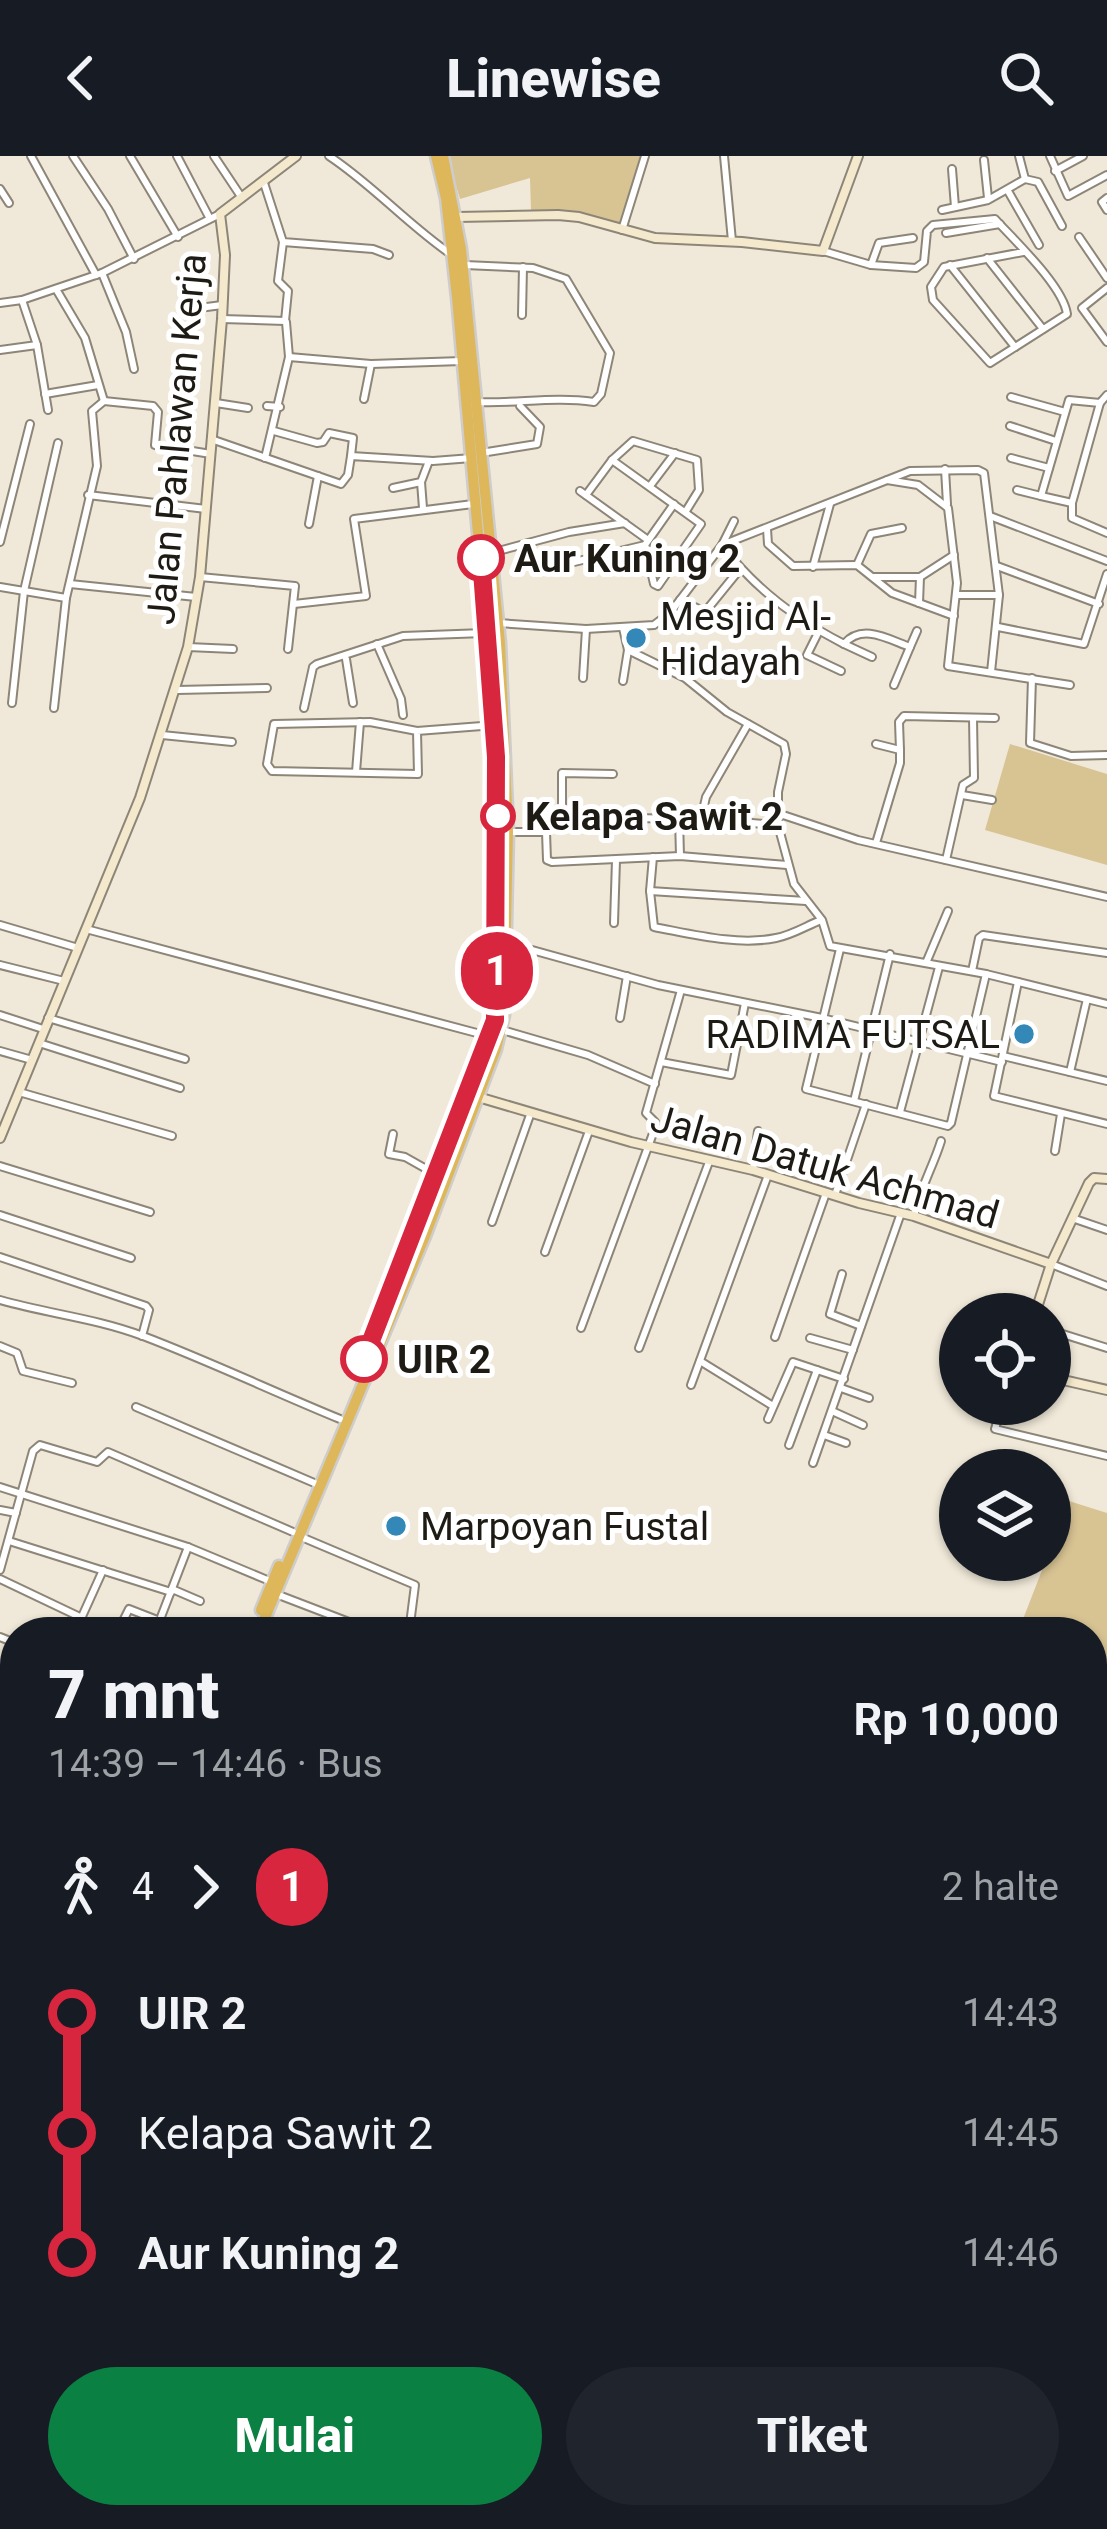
<!DOCTYPE html>
<html lang="id">
<head>
<meta charset="utf-8">
<style>
  :root { --surface:#171b24; --page:#20242c; --text:#f1f3f6; --muted:#9ea1a6; --accent:#0b8043 }
  body { margin:0; font-family:Roboto,sans-serif; background:var(--page); color:var(--text); height:100vh; display:flex; flex-direction:column; font-size:45px; white-space:nowrap }
  * { box-sizing:border-box; margin:0 }
  p { font-size:39px; color:var(--muted) }
  .icon { flex:none; width:66px; height:66px; fill:none; stroke:currentColor; stroke-width:2; stroke-linecap:round; stroke-linejoin:round }
  .map { position:relative; flex:1; overflow:hidden }
  .panel { position:absolute; left:0px; top:1461px; width:1107px; height:912px; display:flex; flex-direction:column; background:var(--surface); border-radius:48px 48px 0 0; box-shadow:0 3px 9px #0004 }
  .panel>* { flex:none }
  .badge { padding:0 24px; border-radius:39px; font-size:42px; line-height:78px }
  .buttons { position:absolute; left:939px; top:1137px; display:grid; gap:24px }
  .buttons a { display:grid; place-items:center; width:132px; height:132px; border-radius:50%; background:var(--surface); box-shadow:0 3px 9px #0004; font-size:60px }
  .map>.badge { position:absolute; translate:-50% -50%; box-shadow:0 0 0 6px #fff }
  .legs { display:flex; align-items:center; gap:18px; height:132px; padding:0 48px; font-size:39px }
  .legs p { margin-inline-start:auto }
  .head { display:flex; align-items:center; justify-content:space-between; height:204px; padding:0 48px }
  h1 { font-size:66px; font-weight:800; line-height:90px }
  .button { display:flex; gap:24px; margin-top:auto; padding:24px 48px }
  .button a { flex:1; height:138px; border-radius:72px; background:var(--accent); color:#fff; font-size:48px; font-weight:800; line-height:138px; text-align:center }
  .button a+a { background:var(--page); color:var(--text) }
  ul { padding:0 48px; list-style:none }
  li { display:flex; align-items:center; gap:42px; height:120px; font-size:45px }
  li i { display:grid; place-items:center; width:18px; height:100%; margin:0 15px; background:currentColor }
  li i::after { content:''; width:30px; height:30px; margin:-15px; border:9px solid; border-radius:50%; background:var(--surface) }
  li p { margin-inline-start:auto }
  li:first-child i { background:linear-gradient(#0000 50%,currentColor 0) }
  li:last-child i { background:linear-gradient(currentColor 50%,#0000 0) }
  header { display:flex; justify-content:space-between; align-items:center; height:156px; padding:0 48px; background:var(--surface); font-size:54px; font-weight:800 }
  .map>svg:first-child { display:block }
</style>
</head>
<body>
<header><svg class="icon" aria-label="back" viewBox="0 0 24 24"><path d="M15 5l-7 7 7 7"/></svg>Linewise<svg class="icon" aria-label="search" viewBox="0 0 24 24"><circle cx="10" cy="10" r="6"/><path d="M15 15l6 6"/></svg></header>
<div class="map">
<svg width="1107" height="2373" viewBox="0 0 1107 2373">
  <rect width="100%" height="100%" fill="#f0e9d9"/>
  <polygon fill="#e9dfc8" points="791,2358 966,2358 957,2373 790,2373 783,2369"/>
  <g fill="#d8c393">
    <polygon points="447,0 643,0 620,70 582,58 531,54 530,22 460,43"/>
    <polygon points="1010,588 1107,618 1107,709 985,674"/>
    <polygon points="1069,1345 1107,1357 1107,1537 1092,1528 1092,1476 1018,1476 1046,1404 1050,1404 1050,1394"/>
  </g>
  <g fill="none" stroke-linecap="round" stroke-linejoin="round">
    <defs>
      <g id="street">
        <polyline points="31,0 96,119"/>
        <polyline points="73,0 108,53 134,103"/>
        <polyline points="130,0 178,81"/>
        <polyline points="177,0 209,61"/>
        <polyline points="214,0 242,42"/>
        <path d="M329,0C373,29 408,69 452,99"/>
        <polyline points="724,0 732,85"/>
        <polyline points="1019,0 1025,23 1038,26 1062,70"/>
        <polyline points="1050,0 1068,40 1107,19"/>
        <polyline points="984,4 988,42"/>
        <polyline points="952,13 955,51"/>
        <polyline points="1055,15 1083,0"/>
        <polyline points="264,27 283,86 373,93 389,99"/>
        <polyline points="0,33 9,47"/>
        <polyline points="1008,35 1039,89"/>
        <polyline points="1107,42 1102,46 1107,54"/>
        <polyline points="942,54 988,44 1025,23"/>
        <polyline points="622,74 645,0"/>
        <polyline points="946,77 1000,68"/>
        <polyline points="1079,81 1107,122"/>
        <path d="M823,95L871,109L916,112L924,106L927,75L933,69L995,63C1015,85 1063,130 1067,158L990,207L933,144L931,131L944,111L1023,96"/>
        <polyline points="987,102 1043,173"/>
        <path d="M465,109L533,112L566,123L610,197L601,238L594,246C554,240 516,248 476,246"/>
        <polyline points="871,109 879,87 913,82"/>
        <polyline points="950,109 1015,191"/>
        <polyline points="102,117 126,176 134,213"/>
        <polyline points="1107,132 1082,152 1107,186"/>
        <polyline points="56,133 85,182 104,245"/>
        <polyline points="22,144 37,189 48,254"/>
        <polyline points="0,147 22,144 102,117 220,58"/>
        <polyline points="184,154 222,149"/>
        <polyline points="522,159 523,111"/>
        <polyline points="222,163 285,165 288,135 278,125 283,86"/>
        <polyline points="0,194 37,189"/>
        <polyline points="289,201 371,208 462,205"/>
        <polyline points="45,238 98,229"/>
        <polyline points="1107,239 1100,247 1069,244 1041,340 1072,347 1072,362 1107,377"/>
        <polyline points="1011,241 1065,256"/>
        <polyline points="364,243 371,208"/>
        <polyline points="216,247 248,252"/>
        <polyline points="267,250 280,251"/>
        <polyline points="1010,270 1056,285"/>
        <polyline points="274,275 317,287 323,286 329,277 353,282 351,300"/>
        <polyline points="211,283 341,328 348,319 351,300 433,305 472,302"/>
        <polyline points="481,297 537,288 540,271 520,250"/>
        <polyline points="265,302 289,201 286,166"/>
        <polyline points="1011,302 1049,312"/>
        <polyline points="612,304 701,368 658,430 654,428 645,389"/>
        <polyline points="945,313 947,348"/>
        <polyline points="887,324 918,329 948,352 957,427 948,510 1070,529"/>
        <polyline points="421,326 423,352"/>
        <polyline points="650,330 675,297"/>
        <polyline points="393,332 421,326 429,305"/>
        <polyline points="1017,334 1041,340"/>
        <polyline points="580,335 648,384"/>
        <polyline points="88,339 206,353"/>
        <polyline points="586,339 612,304 633,285 697,304 699,334 686,355"/>
        <polyline points="1072,347 1100,247"/>
        <polyline points="990,360 1107,405"/>
        <path d="M734,365L722,389C754,432 797,464 844,488C862,467 888,483 910,491L917,475"/>
        <polyline points="309,368 318,320"/>
        <polyline points="767,373 768,388 793,410 857,409 892,437 954,460"/>
        <polyline points="0,386 30,268"/>
        <polyline points="491,397 569,376 625,367"/>
        <polyline points="570,407 645,389 674,348"/>
        <polyline points="857,409 871,378 902,372"/>
        <polyline points="997,410 1099,448"/>
        <polyline points="813,411 830,348"/>
        <polyline points="200,421 295,430 288,493"/>
        <polyline points="874,421 920,421 954,399"/>
        <polyline points="70,428 196,441"/>
        <polyline points="0,431 66,442"/>
        <polyline points="957,439 999,439"/>
        <polyline points="680,444 705,456 740,413"/>
        <polyline points="919,447 920,421"/>
        <polyline points="294,448 366,440 354,363 473,348"/>
        <polyline points="498,467 586,473 654,469 670,457 722,389 910,315 978,314 984,317 999,439 991,516"/>
        <polyline points="998,471 1084,488 1107,418"/>
        <polyline points="623,472 628,494 685,522 727,556 784,588 786,598 778,636 778,669 794,728 822,764 830,790 986,818 1107,848"/>
        <polyline points="819,475 807,499 841,515"/>
        <polyline points="377,488 401,543 403,559"/>
        <polyline points="844,488 872,501"/>
        <polyline points="188,491 233,493"/>
        <polyline points="346,503 353,547"/>
        <polyline points="583,522 586,473"/>
        <polyline points="1032,522 1030,587 1071,600 1107,599"/>
        <polyline points="623,525 628,494"/>
        <polyline points="894,529 910,491"/>
        <polyline points="177,534 267,532"/>
        <polyline points="12,547 24,435 58,287"/>
        <polyline points="54,552 66,442 97,310 92,255 104,245 153,250 158,256 155,289 211,298"/>
        <polyline points="304,552 313,511 317,508 403,480 484,477"/>
        <polyline points="417,575 418,618 272,615 267,608 274,568 370,566 417,575 495,569"/>
        <polyline points="162,579 232,586"/>
        <polyline points="876,588 900,594 900,607 876,687"/>
        <polyline points="900,594 899,566 904,560 995,562"/>
        <polyline points="356,616 360,566"/>
        <polyline points="962,639 992,644"/>
        <polyline points="777,657 858,684 1107,741"/>
        <polyline points="679,662 680,700"/>
        <polyline points="701,663 706,641 748,568"/>
        <polyline points="562,667 562,617 613,618"/>
        <path d="M508,676H546L551,668C626,658 703,663 778,669"/>
        <polyline points="546,676 547,704 552,706 680,700 787,709"/>
        <path d="M653,701L650,735L654,771C692,778 738,790 776,782C792,779 806,770 821,764"/>
        <polyline points="946,704 963,629 974,622 973,562"/>
        <polyline points="650,735 806,745"/>
        <polyline points="614,767 616,704"/>
        <polyline points="0,769 78,792"/>
        <polyline points="86,773 488,880"/>
        <polyline points="507,787 658,829 822,862 1002,906"/>
        <polyline points="840,793 806,933 948,970 951,967 986,818"/>
        <polyline points="926,807 948,755"/>
        <polyline points="0,809 64,825"/>
        <polyline points="972,815 979,782 983,779 1107,797"/>
        <polyline points="1018,826 994,940 1107,968"/>
        <polyline points="0,859 43,873"/>
        <polyline points="48,862 185,903"/>
        <polyline points="620,862 627,820"/>
        <polyline points="502,874 588,899 655,928"/>
        <polyline points="39,887 180,932"/>
        <polyline points="0,895 32,904"/>
        <polyline points="1003,900 1107,925"/>
        <polyline points="661,906 731,919 745,847"/>
        <polyline points="1070,916 1087,843"/>
        <polyline points="19,936 172,980"/>
        <polyline points="854,945 890,798"/>
        <polyline points="900,956 939,811"/>
        <polyline points="393,978 389,998 405,1001 437,1019"/>
        <polyline points="1055,995 1061,958"/>
        <polyline points="0,1010 150,1056"/>
        <polyline points="753,1014 758,975"/>
        <polyline points="835,1039 866,948"/>
        <polyline points="0,1059 131,1102"/>
        <path d="M914,1060C920,1032 933,1011 941,985"/>
        <polyline points="1072,1062 1107,1074"/>
        <polyline points="492,1066 530,959"/>
        <polyline points="545,1096 589,975"/>
        <polyline points="0,1101 146,1150 149,1154 142,1180"/>
        <polyline points="1051,1108 1107,1130"/>
        <polyline points="842,1118 830,1158 861,1170"/>
        <path d="M0,1144C49,1158 95,1162 143,1180C209,1205 274,1236 340,1263"/>
        <polyline points="581,1172 655,972 655,966 646,957 681,834"/>
        <polyline points="1050,1174 1107,1192"/>
        <polyline points="775,1181 826,1037"/>
        <polyline points="810,1182 853,1194"/>
        <polyline points="0,1190 17,1197 23,1215 72,1227"/>
        <polyline points="639,1192 709,1006"/>
        <polyline points="700,1205 773,1250"/>
        <polyline points="691,1229 768,1019"/>
        <polyline points="841,1232 869,1242"/>
        <polyline points="1002,1248 995,1273 1107,1300"/>
        <polyline points="136,1251 319,1329"/>
        <polyline points="832,1255 863,1269"/>
        <polyline points="768,1263 793,1206 844,1223"/>
        <polyline points="824,1279 846,1287"/>
        <polyline points="789,1289 817,1214"/>
        <polyline points="813,1307 901,1057"/>
        <polyline points="0,1331 188,1391 272,1426"/>
        <polyline points="0,1354 16,1357"/>
        <polyline points="512,1368 518,1371"/>
        <polyline points="299,1380 415,1429 409,1476"/>
        <polyline points="9,1385 171,1436"/>
        <polyline points="0,1414 33,1295 40,1289 97,1306 108,1296 293,1376"/>
        <polyline points="0,1423 82,1462"/>
        <polyline points="172,1433 200,1445"/>
        <polyline points="276,1438 375,1476"/>
        <polyline points="161,1461 188,1391"/>
        <polyline points="119,1473 129,1453 188,1476"/>
        <polyline points="974,1473 977,1469"/>
        <polyline points="75,1476 103,1414"/>
        <polyline points="0,1481 15,1487"/>
        <polyline points="1092,1538 1107,1545"/>
        <polyline points="0,1541 15,1552"/>
        <polyline points="0,1615 15,1625"/>
        <polyline points="1104,1668 1107,1660"/>
        <polyline points="0,1771 4,1758"/>
        <polyline points="1092,1796 1107,1741"/>
        <polyline points="1092,1903 1107,1907"/>
        <polyline points="0,1927 15,1933"/>
        <polyline points="1092,1931 1099,1935 1092,1950"/>
        <polyline points="0,1987 15,1992"/>
        <polyline points="1092,2011 1107,1987"/>
        <polyline points="1092,2043 1107,2050"/>
        <polyline points="1092,2119 1107,2126"/>
        <polyline points="1092,2180 1107,2187"/>
        <polyline points="0,2184 15,2190"/>
        <polyline points="1092,2213 1107,2220"/>
        <polyline points="1092,2244 1107,2251"/>
        <polyline points="0,2297 15,2301"/>
        <polyline points="1092,2329 1107,2305"/>
        <polyline points="0,2340 15,2315"/>
        <polyline points="1092,2340 1107,2346"/>
        <polyline points="359,2358 363,2373"/>
        <polyline points="527,2359 564,2373"/>
        <polyline points="1069,2364 1091,2373"/>
        <polyline points="102,2373 111,2358"/>
        <polyline points="403,2373 407,2358"/>
        <polyline points="467,2373 471,2358"/>
        <polyline points="518,2373 527,2358"/>
        <polyline points="617,2373 624,2358"/>
        <polyline points="687,2373 695,2358"/>
        <polyline points="1063,2373 1073,2358"/>
      </g>
      <g id="secondary">
        <polyline points="457,61 558,59 579,61 655,82 742,86 823,95 858,0"/>
        <polyline points="478,941 631,986 753,1014 859,1047 914,1060 1051,1108"/>
        <polyline points="0,982 140,642 188,491 200,421 222,163 225,99 220,58 296,0"/>
        <polyline points="1035,1158 1051,1108 1089,1027 1094,1022 1107,1023"/>
        <polyline points="1050,1221 1107,1234"/>
        <polyline points="0,1797 15,1803"/>
        <polyline points="1092,1814 1107,1817"/>
        <polyline points="1092,2160 1107,2134"/>
        <polyline points="965,2373 974,2358"/>
      </g>
      <g id="highway">
        <polyline points="381,1160 495,864 499,675 495,569 457,141 446,42 436,0"/>
        <polyline points="261,1454 279,1410"/>
        <polyline points="259,1476 425,1080 496,893 504,859 508,676 500,487 461,93 443,0"/>
        <polyline points="0,2080 15,2044"/>
        <polyline points="0,2101 15,2064"/>
        <polyline points="757,2358 782,2373"/>
      </g>
    </defs>
    <use href="#street" stroke="#8d8678" stroke-width="10"/>
    <use href="#secondary" stroke="#8d8678" stroke-width="12"/>
    <use href="#highway" stroke="#cecdcc" stroke-width="15"/>
    <use href="#street" stroke="#fff" stroke-width="6"/>
    <use href="#secondary" stroke="#f5e9cd" stroke-width="8"/>
    <use href="#highway" stroke="#ddb759" stroke-width="10"/>
  </g>
  <g fill="none" stroke-linecap="round" stroke-linejoin="round">
    <defs>
      <polyline id="line-1" points="364,1203 495,864 496,601 481,402"/>
    </defs>
    <use href="#line-1" stroke="#fff" stroke-width="27"/>
    <use href="#line-1" stroke="#d7263d" stroke-width="18"/>
  </g>
  <g fill="#fff" stroke="#d7263d" stroke-width="6">
    <circle cx="481" cy="402" r="21"/>
    <circle cx="498" cy="660" r="15"/>
    <circle cx="364" cy="1203" r="21"/>
  </g>
  <g fill="#3388b7" stroke="#fff" stroke-width="4.5">
    <circle cx="636" cy="482" r="12"/>
    <circle cx="1024" cy="878" r="12"/>
    <circle cx="396" cy="1370" r="12"/>
  </g>
  <g text-anchor="middle" stroke-width="10" stroke-linejoin="round" paint-order="stroke">
    <g font-size="39" fill="#1e1b15" stroke="#fff">
      <text transform="translate(176 283) rotate(-85)" y="14">Jalan Pahlawan Kerja</text>
      <text transform="translate(825 1010) rotate(16)" y="14">Jalan Datuk Achmad</text>
    </g>
    <g font-size="39" font-weight="bold" fill="#1e1b15" stroke="#fff" text-anchor="start">
      <text x="514" y="416">Aur Kuning 2</text>
      <text x="525" y="674">Kelapa Sawit 2</text>
      <text x="397" y="1217">UIR 2</text>
    </g>
    <g font-size="39" fill="#1e1b15" stroke="#fff" text-anchor="start">
      <text x="660" y="474">Mesjid Al-<tspan x="660" dy="45">Hidayah</tspan></text>
      <text x="1000" y="892" text-anchor="end">RADIMA FUTSAL</text>
      <text x="420" y="1384">Marpoyan Fustal</text>
    </g>
  </g>
</svg>
<div class="buttons">
<a><svg class="icon" aria-label="locate" viewBox="0 0 24 24"><circle cx="12" cy="12" r="6"/><path d="M12 2v4M12 18v4M2 12h4M18 12h4"/></svg></a>
<a><svg class="icon" aria-label="layers" viewBox="0 0 24 24"><path d="M12 4l9 5-9 5-9-5zM3 14l9 5 9-5"/></svg></a>
</div>
<b class="badge" style="left:497px;top:815px;background:#d7263d;color:#fff">1</b>
<section class="panel">
<div class="head"><div><h1>7 mnt</h1><p>14:39 – 14:46 · Bus</p></div><b>Rp 10,000</b></div>
<div class="legs"><svg class="icon" aria-label="walk" viewBox="0 0 24 24"><circle cx="13" cy="4" r="2"/><path d="M13 8l-2 6 4 7M11 14l-3 7M7 12l3-4h3l4 4"/></svg>4<svg class="icon" aria-label="forward" viewBox="0 0 24 24"><path d="M9 5l7 7-7 7"/></svg><b class="badge" style="background:#d7263d;color:#fff">1</b><p>2 halte</p></div>
<ul>
<li><i style="color:#d7263d"></i><b>UIR 2</b><p>14:43</p></li>
<li><i style="color:#d7263d"></i><span>Kelapa Sawit 2</span><p>14:45</p></li>
<li><i style="color:#d7263d"></i><b>Aur Kuning 2</b><p>14:46</p></li>
</ul>
<div class="button"><a>Mulai</a><a>Tiket</a></div>
</section>
</div>
</body>
</html>
